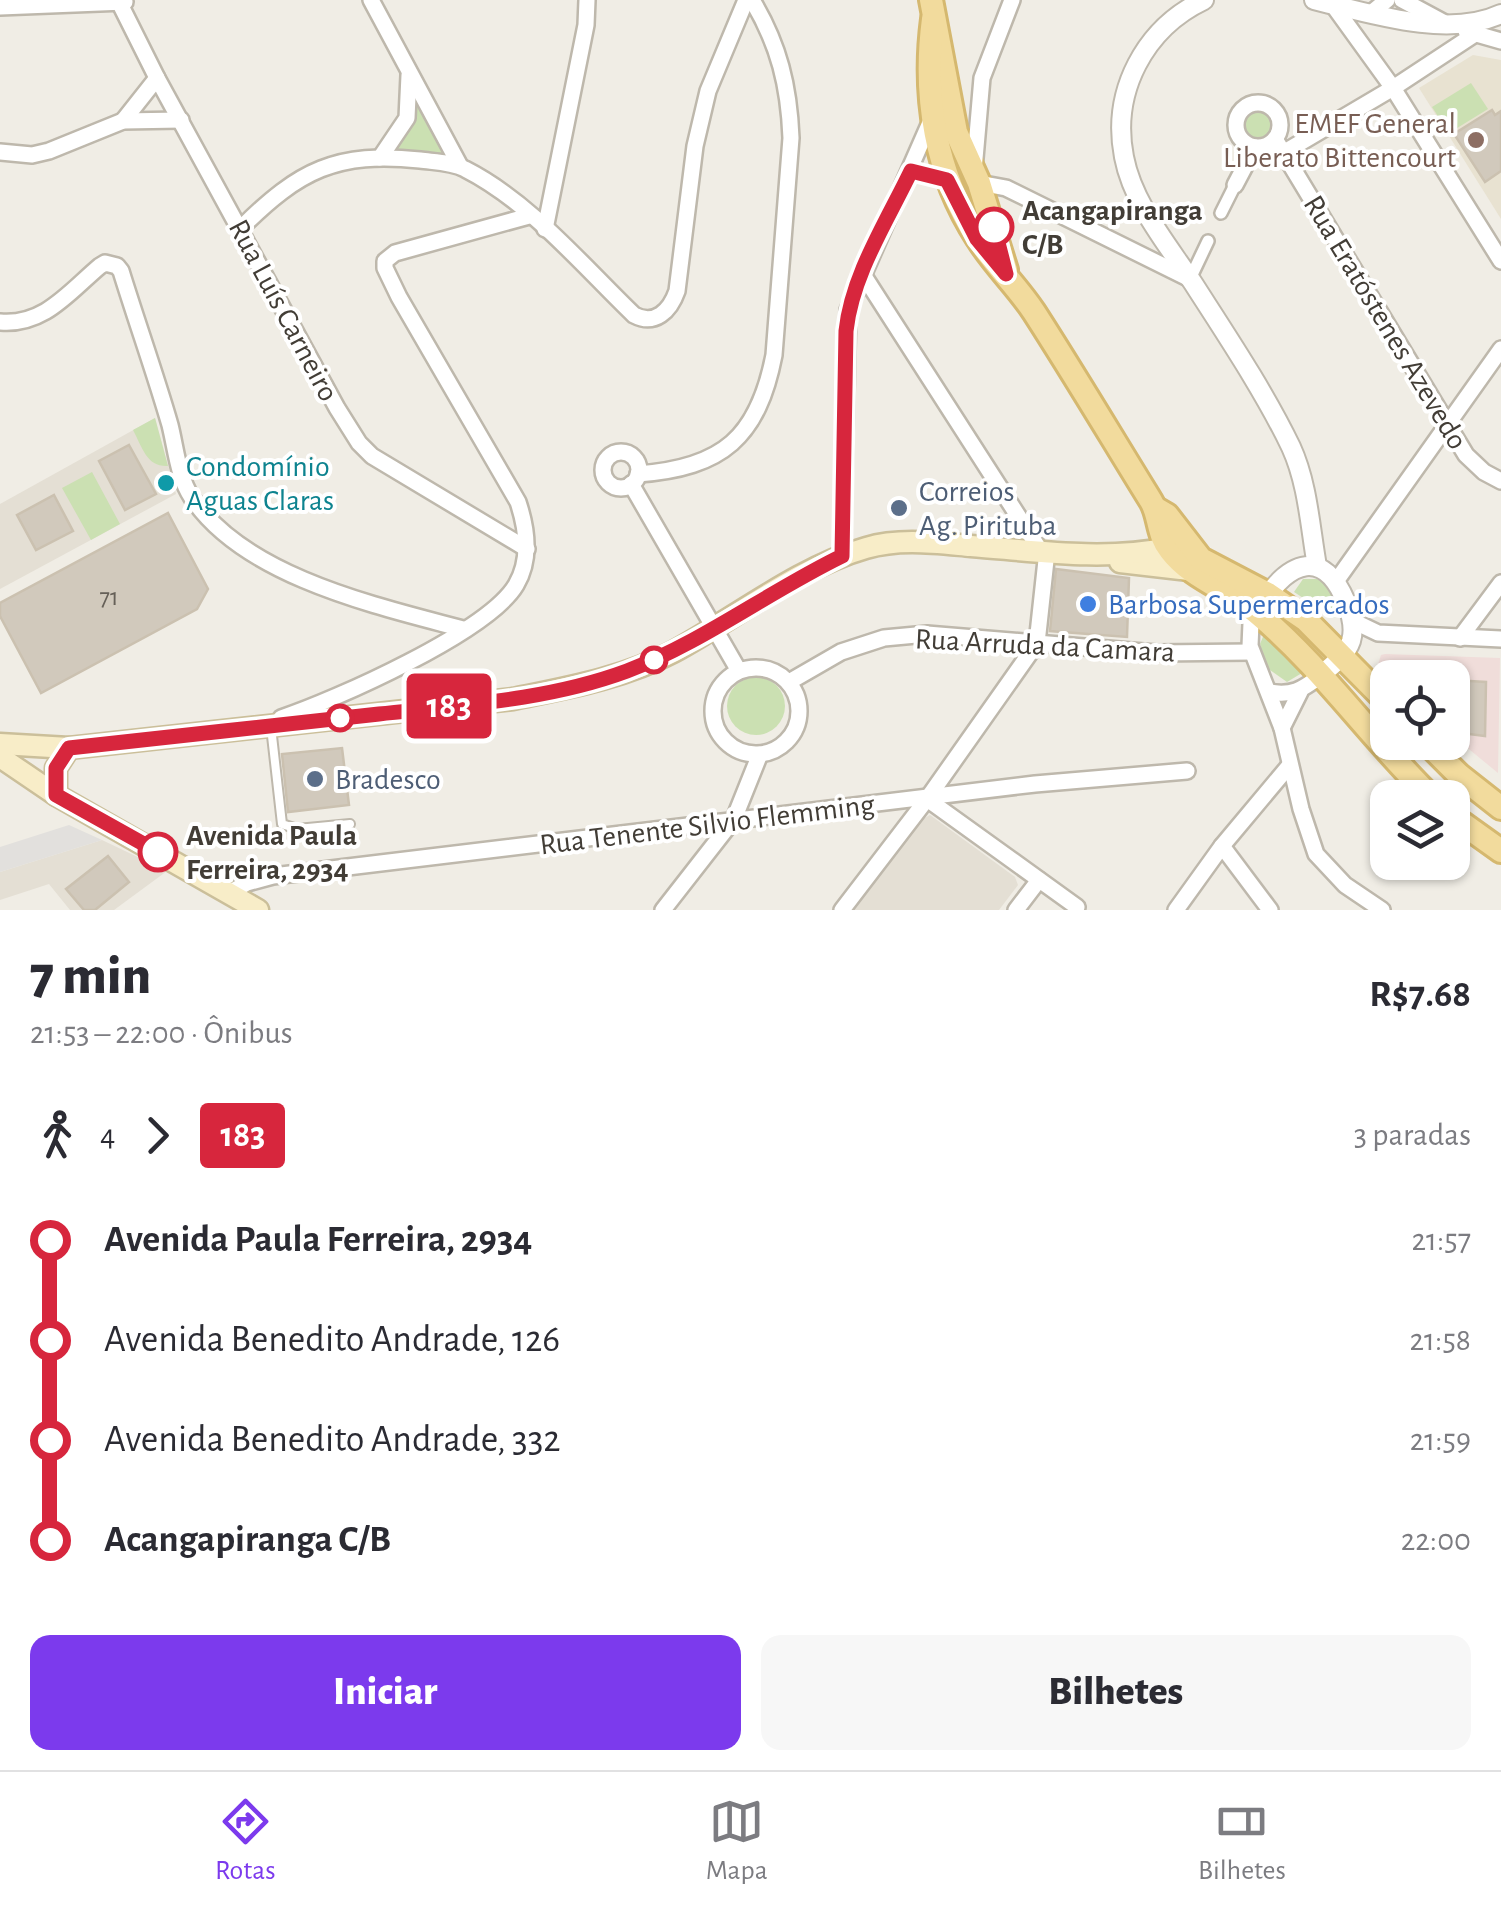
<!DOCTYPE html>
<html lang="pt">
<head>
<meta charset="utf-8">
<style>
  :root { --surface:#fff; --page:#f7f7f7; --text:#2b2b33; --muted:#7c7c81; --line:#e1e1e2; --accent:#7c3aed }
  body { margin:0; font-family:"Alegreya Sans",sans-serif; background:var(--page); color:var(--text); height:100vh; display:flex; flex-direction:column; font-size:38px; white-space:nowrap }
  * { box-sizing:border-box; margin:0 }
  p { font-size:32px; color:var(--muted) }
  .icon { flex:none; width:55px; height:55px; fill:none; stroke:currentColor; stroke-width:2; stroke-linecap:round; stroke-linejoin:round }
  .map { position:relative; height:910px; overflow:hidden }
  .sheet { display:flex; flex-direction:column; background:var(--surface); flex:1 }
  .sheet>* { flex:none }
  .badge { padding:0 20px; border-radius:8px; font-size:35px; line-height:65px }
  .buttons { position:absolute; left:1370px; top:660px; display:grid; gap:20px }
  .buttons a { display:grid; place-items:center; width:100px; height:100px; border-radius:20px; background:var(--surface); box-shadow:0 2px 8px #0004; font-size:50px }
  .map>.badge { position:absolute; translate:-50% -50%; box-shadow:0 0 0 5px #fff }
  .legs { display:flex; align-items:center; gap:15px; height:110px; padding:0 30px; font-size:32px }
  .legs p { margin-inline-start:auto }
  .head { display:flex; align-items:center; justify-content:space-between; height:170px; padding:0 30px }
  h1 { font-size:55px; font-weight:800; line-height:75px }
  .cta { display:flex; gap:20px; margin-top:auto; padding:20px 30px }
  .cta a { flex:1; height:115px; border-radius:20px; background:var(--accent); color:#fff; font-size:40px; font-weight:800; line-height:115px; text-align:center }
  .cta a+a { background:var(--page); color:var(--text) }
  ul { padding:0 30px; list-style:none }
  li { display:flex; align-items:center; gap:35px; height:100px; font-size:38px }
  li i { display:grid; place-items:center; width:15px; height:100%; margin:0 12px; background:currentColor }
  li i::after { content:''; width:25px; height:25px; margin:-12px; border:8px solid; border-radius:50%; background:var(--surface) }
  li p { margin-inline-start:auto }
  li:first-child i { background:linear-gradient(#0000 50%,currentColor 0) }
  li:last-child i { background:linear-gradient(currentColor 50%,#0000 0) }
  .dock { display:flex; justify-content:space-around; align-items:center; height:140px; border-top:2px solid var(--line); background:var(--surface); font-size:28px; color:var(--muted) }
  .dock a { display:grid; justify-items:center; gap:5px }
  .dock .current { color:var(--accent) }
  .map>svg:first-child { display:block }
</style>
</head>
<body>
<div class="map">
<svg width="1501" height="910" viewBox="0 0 1501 910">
  <rect width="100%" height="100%" fill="#f0ede5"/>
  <g fill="#e4dfd4">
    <polygon points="155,418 176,494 0,589 0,504"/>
    <polygon points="930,815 1015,877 1018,885 999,910 853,910 919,821"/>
    <polygon points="102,840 167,871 114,910 70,910 49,884 0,900 0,872"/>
  </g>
  <polygon fill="#e8e2d1" points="1473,55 1501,60 1501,219 1419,88"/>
  <polygon fill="#f0ddda" points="1385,654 1500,658 1498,773 1453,736 1452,678 1388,678 1387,684 1375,674 1381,655"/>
  <g fill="#cbe0b2">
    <polygon points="1471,83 1488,109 1449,133 1432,107"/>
    <polygon points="412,90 449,159 392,151"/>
    <circle cx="1258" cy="124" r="17"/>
    <path d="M155,418L168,466C147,467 143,449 133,430Z"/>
    <polygon points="92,472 120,524 91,540 62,488"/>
    <polygon points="1303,579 1317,579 1330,585 1340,611 1334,618 1294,592"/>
    <polygon points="1265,632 1302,673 1287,682 1267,668 1260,644"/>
    <circle cx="756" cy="706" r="29"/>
  </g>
  <polygon fill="#e2e0dd" points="69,825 102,840 0,872 0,847"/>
  <g fill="#d1c9bc" stroke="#cbc1b0" stroke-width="2.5">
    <polygon points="1492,110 1495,115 1501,111 1501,171 1485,182 1454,134"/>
    <polygon points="129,445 156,494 125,510 99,461"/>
    <polygon points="54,495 73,531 36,550 17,515"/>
    <polygon points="168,513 208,589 197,609 41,693 0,616 0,603"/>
    <polygon points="1056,569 1129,578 1127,637 1050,631"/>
    <polygon points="1452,680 1486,682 1485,736 1461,733 1461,698 1452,698"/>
    <polygon points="342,748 349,805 288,812 282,754"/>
    <polygon points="108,856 129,882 95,910 84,910 66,889"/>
  </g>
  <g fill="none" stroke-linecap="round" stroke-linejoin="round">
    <defs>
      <polyline id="service" points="271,727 282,824 297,829 350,824"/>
      <g id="pedestrian">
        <polyline points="1221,213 1235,185"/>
        <polyline points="1190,279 1208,241"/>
      </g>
      <g id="minor">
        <polyline points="118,0 157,78 337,408 359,443 372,456 527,549"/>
        <polyline points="371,0 460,166"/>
        <polyline points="1402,0 1445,23"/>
        <polyline points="1333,5 1393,88 1501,261"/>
        <polyline points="0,7 125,2"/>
        <polyline points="1371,13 1387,0"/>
        <polyline points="1466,31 1501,41"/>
        <circle cx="1258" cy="125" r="22"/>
        <polyline points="123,121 157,78"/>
        <polyline points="1275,139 1466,455 1484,472 1501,481"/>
        <polyline points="0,152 32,155 49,151 123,121 181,120"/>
        <polyline points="1283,153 1393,88 1475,34"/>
        <polyline points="380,158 407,118 409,75"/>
        <polyline points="974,170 982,78 1012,0"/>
        <polyline points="979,183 1006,188 1190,279"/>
        <polyline points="1235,185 1255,147"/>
        <path d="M241,228C299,170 337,151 420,160C435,162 452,162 465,169C530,202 582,265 634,315C655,326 670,311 677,291L695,146L708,91L746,0"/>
        <polyline points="545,229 586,25 587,0"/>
        <polyline points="862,273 1040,550"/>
        <path d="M0,322C44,326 69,292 100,266L105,263L117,266L121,271C137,323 155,373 170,425C176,449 178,477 192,498C245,577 377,606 463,629"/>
        <circle cx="621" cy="470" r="18"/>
        <path d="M638,474C723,468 758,437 774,355L791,138C789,86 779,45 752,0"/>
        <polyline points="631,484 739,671"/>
        <polyline points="842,556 848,310 932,118"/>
        <polyline points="1337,580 1501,349"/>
        <polyline points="1257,613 1251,623 1250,646 1282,728 1301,809 1316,854 1345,885 1382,910"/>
        <polyline points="1353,621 1378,633 1501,639"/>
        <polyline points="1460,638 1501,583"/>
        <circle cx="756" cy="711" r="43"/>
        <polyline points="789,682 841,652 884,638 927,634 1156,653 1252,652"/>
        <path d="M1269,692C1292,696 1302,690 1320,676"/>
        <path d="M281,718C335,700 488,632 516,585C531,560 527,529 518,502L399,297L385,268V261L395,253L529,216"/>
        <polyline points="1282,728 1300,692"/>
        <polyline points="927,799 1077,907"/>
        <polyline points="1222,846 1270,910"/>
        <polyline points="231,892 247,883 273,876 1035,784 1187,771"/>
        <polyline points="663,910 734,819 760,754"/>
        <polyline points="842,910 927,799 1037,643 1047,551"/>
        <polyline points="1016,910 1039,880"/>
        <polyline points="1176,910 1222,846 1289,766"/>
      </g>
      <g id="tertiary">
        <path d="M1204,0C1145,28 1111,91 1124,157C1133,204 1168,245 1193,283C1227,336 1264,391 1291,447C1308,484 1310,527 1317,566"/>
        <path d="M1314,0C1368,13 1448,39 1501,14"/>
        <path d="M1262,604C1289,560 1324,548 1346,602C1351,614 1355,628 1351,641C1346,656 1331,666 1320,676"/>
      </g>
      <g id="secondary">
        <polyline points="1120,562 1189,570"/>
        <path d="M0,744L69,748L513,699C567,688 624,678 673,652C734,619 799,567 866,548C900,538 936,543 971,546C1036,551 1104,561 1168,548"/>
        <polyline points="0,757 56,795 258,910"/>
        <polyline points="56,795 56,768 69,748"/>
      </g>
      <g id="primary">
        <polyline points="931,0 956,132 979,183 1006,270"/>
        <path d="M933,19C923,96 935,173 978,239C994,265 1017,286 1034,312C1074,374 1112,438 1151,501C1160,516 1157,534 1170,550C1192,579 1229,589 1257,613C1322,667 1371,739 1432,798"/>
        <polyline points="1155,508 1167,515 1201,559 1268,594 1306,620 1388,703"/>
        <polyline points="1426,742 1459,775 1501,808"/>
        <polyline points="1452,816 1501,851"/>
      </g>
    </defs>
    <use href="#service" stroke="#beb8ac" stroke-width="12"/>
    <use href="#pedestrian" stroke="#beb8ac" stroke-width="16"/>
    <use href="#minor" stroke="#beb8ac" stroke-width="20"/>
    <use href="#tertiary" stroke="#beb8ac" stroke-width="22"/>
    <use href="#secondary" stroke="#cbbf9a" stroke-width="25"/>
    <use href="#primary" stroke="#d5b86f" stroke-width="28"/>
    <use href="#service" stroke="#fff" stroke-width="8"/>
    <use href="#pedestrian" stroke="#fff" stroke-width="11"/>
    <use href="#minor" stroke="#fff" stroke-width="15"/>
    <use href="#tertiary" stroke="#fff" stroke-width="18"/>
    <use href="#secondary" stroke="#f8edc8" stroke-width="20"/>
    <use href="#primary" stroke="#f2db9d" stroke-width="22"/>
  </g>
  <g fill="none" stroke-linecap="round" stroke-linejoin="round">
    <defs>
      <path id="line-1" d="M158,852L56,795V768L69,748C172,737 276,725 379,714C462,705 549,700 627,671C703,642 768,592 842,556L846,331C852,275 887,221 911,171L947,180L977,239L1006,274L994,227"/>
    </defs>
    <use href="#line-1" stroke="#fff" stroke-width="22"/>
    <use href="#line-1" stroke="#d7263d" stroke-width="15"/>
  </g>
  <circle fill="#8d6e63" stroke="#fff" stroke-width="4" cx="1476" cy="140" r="10"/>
  <g fill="#fff" stroke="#d7263d" stroke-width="5">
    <circle cx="994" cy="227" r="18"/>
    <circle cx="654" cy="660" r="12"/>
    <circle cx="340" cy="718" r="12"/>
    <circle cx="158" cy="852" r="18"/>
  </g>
  <circle fill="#0f9aa8" stroke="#fff" stroke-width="4" cx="166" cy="483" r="10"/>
  <g fill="#5c6f8a" stroke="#fff" stroke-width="4">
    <circle cx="899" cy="508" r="10"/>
    <circle cx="315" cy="779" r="10"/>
  </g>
  <circle fill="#3f7fe0" stroke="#fff" stroke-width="4" cx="1088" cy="604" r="10"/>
  <g text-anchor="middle" stroke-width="8" stroke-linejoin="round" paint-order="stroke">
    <g font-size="25" fill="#666058">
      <text x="109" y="605">71</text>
    </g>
    <g font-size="30" fill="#785e54" stroke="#fff" text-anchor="end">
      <text x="1456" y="133">EMEF General<tspan x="1456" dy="34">Liberato Bittencourt</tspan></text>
    </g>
    <g font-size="30" font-weight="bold" fill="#423d36" stroke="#fff" text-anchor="start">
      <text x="1022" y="220">Acangapiranga<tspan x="1022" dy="34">C/B</tspan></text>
      <text x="186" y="845">Avenida Paula<tspan x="186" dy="34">Ferreira, 2934</tspan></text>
    </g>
    <g font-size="30" fill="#423d36" stroke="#fff">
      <text transform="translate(284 310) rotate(62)" y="10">Rua Luís Carneiro</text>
      <text transform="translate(1386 322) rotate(59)" y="10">Rua Eratóstenes Azevedo</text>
      <text transform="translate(1045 645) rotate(3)" y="10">Rua Arruda da Camara</text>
      <text transform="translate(707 824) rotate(-7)" y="10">Rua Tenente Silvio Flemming</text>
    </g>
    <g font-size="30" fill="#0d838f" stroke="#fff" text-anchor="start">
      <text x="186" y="476">Condomínio<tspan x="186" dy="34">Aguas Claras</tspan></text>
    </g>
    <g font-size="30" fill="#4e5e75" stroke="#fff" text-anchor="start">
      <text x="919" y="501">Correios<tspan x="919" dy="34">Ag. Pirituba</tspan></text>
      <text x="335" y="789">Bradesco</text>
    </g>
    <g font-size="30" fill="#366cbe" stroke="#fff" text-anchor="start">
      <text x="1108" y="614">Barbosa Supermercados</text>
    </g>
  </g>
</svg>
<div class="buttons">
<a><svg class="icon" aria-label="locate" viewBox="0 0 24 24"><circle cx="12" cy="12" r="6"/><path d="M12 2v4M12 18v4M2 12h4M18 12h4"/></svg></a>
<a><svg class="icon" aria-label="layers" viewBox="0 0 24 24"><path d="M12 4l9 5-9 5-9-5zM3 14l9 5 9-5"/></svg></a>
</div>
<b class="badge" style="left:449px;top:706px;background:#d7263d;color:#fff">183</b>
</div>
<section class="sheet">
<div class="head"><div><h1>7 min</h1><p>21:53 – 22:00 · Ônibus</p></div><b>R$7.68</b></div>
<div class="legs"><svg class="icon" aria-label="walk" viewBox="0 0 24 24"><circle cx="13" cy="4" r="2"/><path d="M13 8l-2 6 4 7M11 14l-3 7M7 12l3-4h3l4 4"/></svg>4<svg class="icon" aria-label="forward" viewBox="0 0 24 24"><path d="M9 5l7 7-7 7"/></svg><b class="badge" style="background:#d7263d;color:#fff">183</b><p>3 paradas</p></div>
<ul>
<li><i style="color:#d7263d"></i><b>Avenida Paula Ferreira, 2934</b><p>21:57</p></li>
<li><i style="color:#d7263d"></i><span>Avenida Benedito Andrade, 126</span><p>21:58</p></li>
<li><i style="color:#d7263d"></i><span>Avenida Benedito Andrade, 332</span><p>21:59</p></li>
<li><i style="color:#d7263d"></i><b>Acangapiranga C/B</b><p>22:00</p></li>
</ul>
<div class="cta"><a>Iniciar</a><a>Bilhetes</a></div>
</section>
<nav class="dock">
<a class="current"><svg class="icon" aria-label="directions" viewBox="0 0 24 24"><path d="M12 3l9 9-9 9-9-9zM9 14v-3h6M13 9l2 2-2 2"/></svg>Rotas</a>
<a><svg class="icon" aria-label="map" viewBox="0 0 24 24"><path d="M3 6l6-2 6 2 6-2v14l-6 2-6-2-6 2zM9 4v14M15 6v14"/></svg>Mapa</a>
<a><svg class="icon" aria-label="tickets" viewBox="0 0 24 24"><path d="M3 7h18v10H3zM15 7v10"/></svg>Bilhetes</a>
</nav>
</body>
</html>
